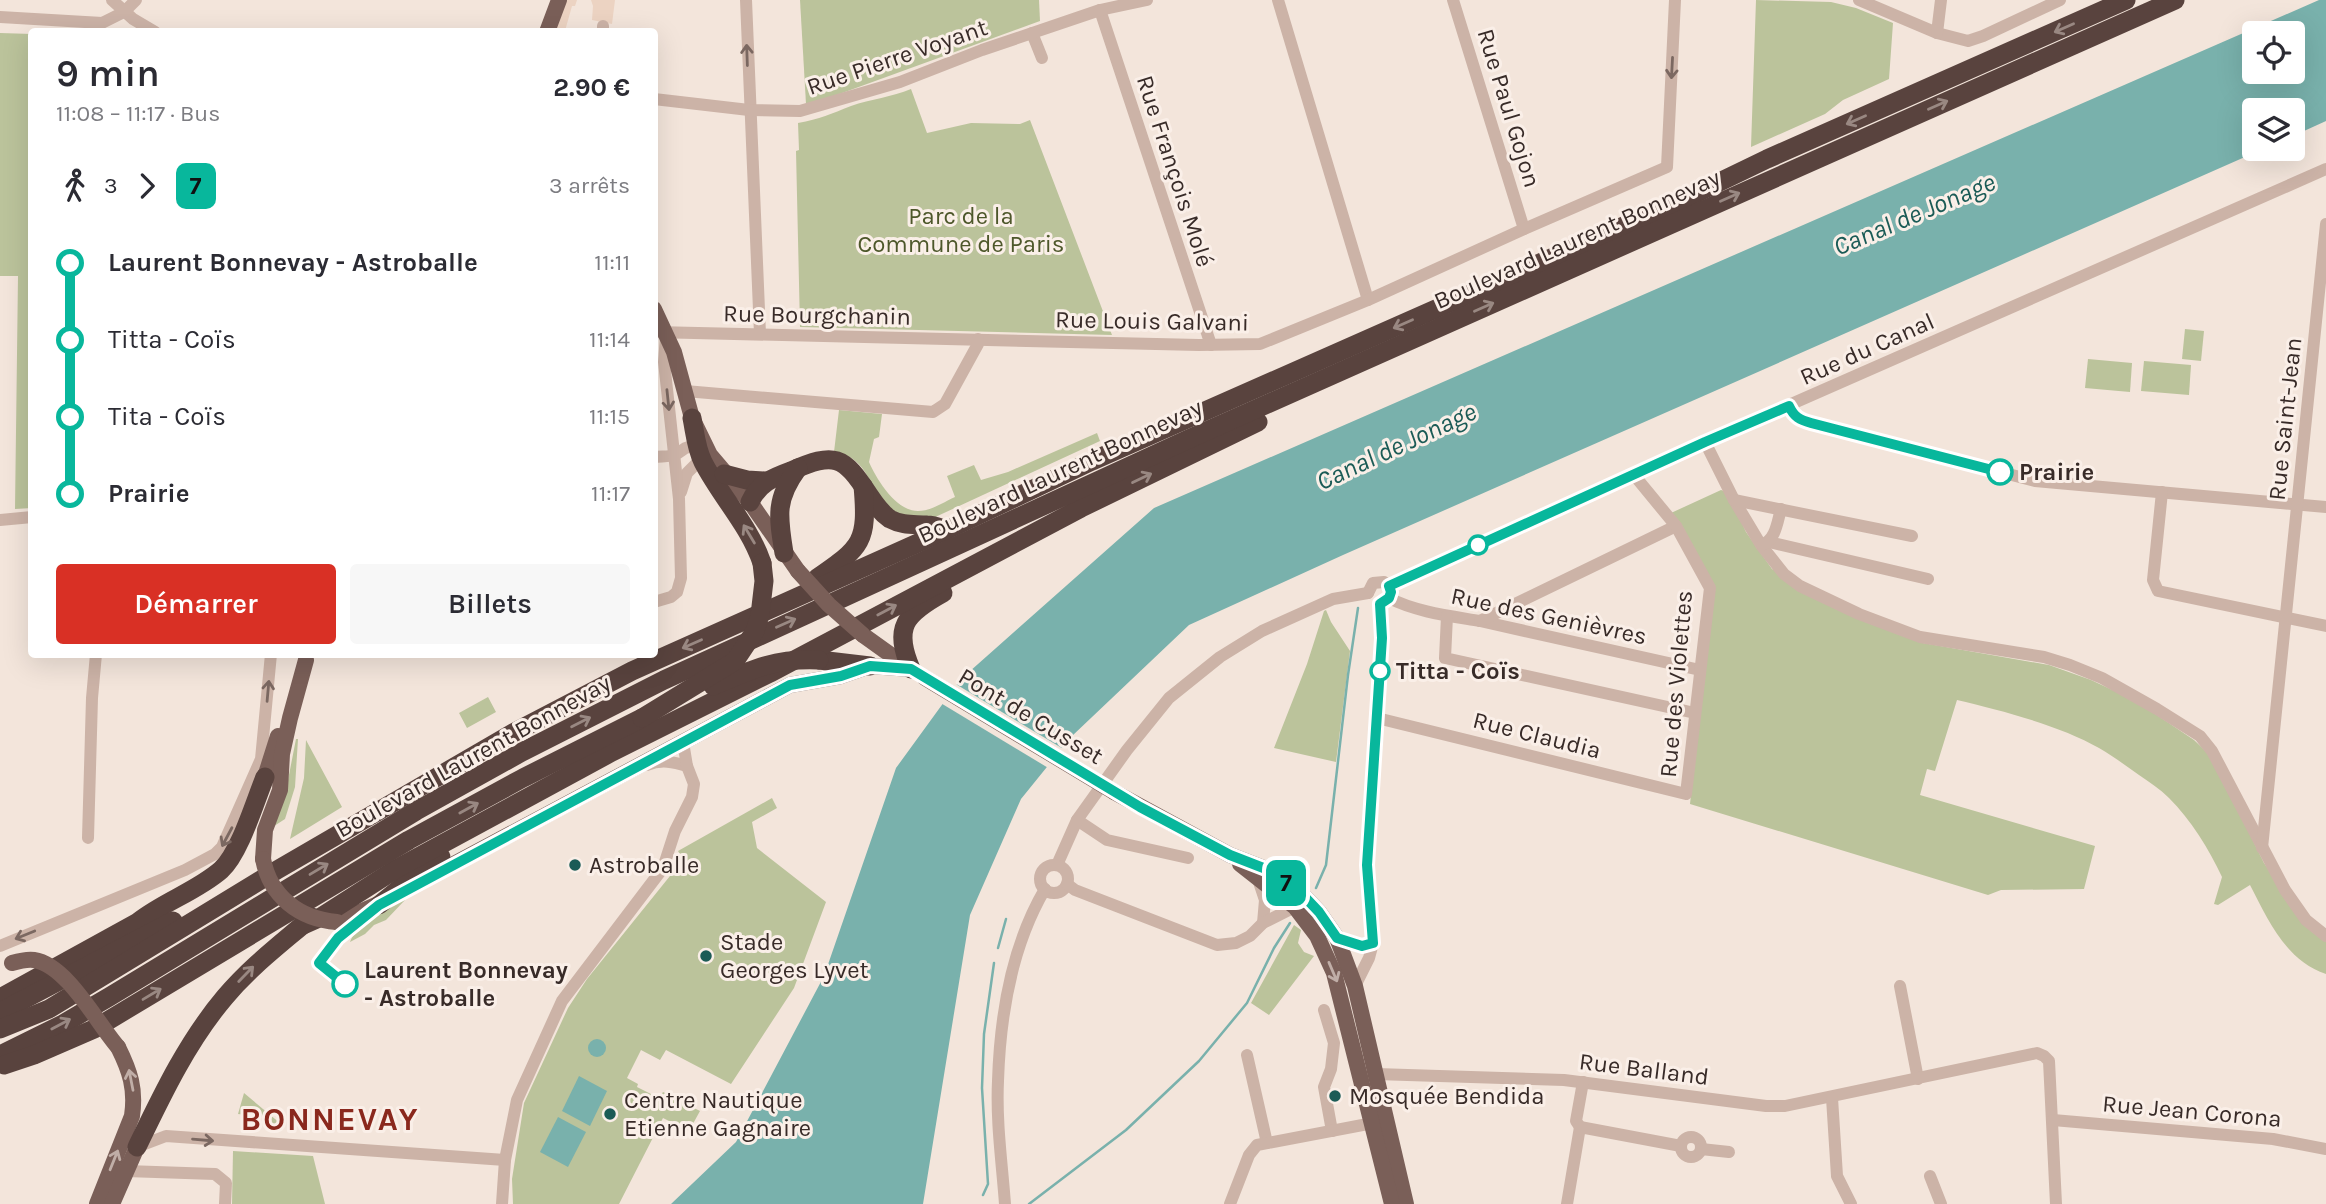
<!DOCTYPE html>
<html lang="fr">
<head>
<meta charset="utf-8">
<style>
  :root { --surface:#fff; --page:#f7f7f7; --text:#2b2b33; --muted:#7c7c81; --accent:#d93025 }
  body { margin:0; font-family:Karla,sans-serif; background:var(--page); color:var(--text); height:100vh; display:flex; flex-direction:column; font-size:26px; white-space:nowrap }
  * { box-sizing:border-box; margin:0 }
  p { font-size:23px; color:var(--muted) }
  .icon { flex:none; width:38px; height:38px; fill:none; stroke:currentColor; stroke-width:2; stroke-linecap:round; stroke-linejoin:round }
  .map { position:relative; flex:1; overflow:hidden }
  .details { position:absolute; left:28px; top:28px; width:630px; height:630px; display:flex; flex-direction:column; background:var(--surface); border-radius:7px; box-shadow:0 7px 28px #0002 }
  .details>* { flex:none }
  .badge { padding:0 14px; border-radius:10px; font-size:24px; line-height:46px }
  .buttons { position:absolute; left:2242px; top:21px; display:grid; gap:14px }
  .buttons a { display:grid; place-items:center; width:63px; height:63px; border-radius:7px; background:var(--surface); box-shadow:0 7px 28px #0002; font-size:35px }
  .map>.badge { position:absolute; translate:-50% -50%; box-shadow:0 0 0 4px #fff }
  .legs { display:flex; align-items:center; gap:10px; height:77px; padding:0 28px; font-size:23px }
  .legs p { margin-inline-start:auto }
  .headline { display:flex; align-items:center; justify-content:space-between; height:119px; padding:0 28px }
  h1 { font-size:38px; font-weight:600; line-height:52px }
  .cta { display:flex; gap:14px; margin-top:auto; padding:14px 28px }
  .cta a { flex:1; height:80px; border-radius:7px; background:var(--accent); color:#fff; font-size:28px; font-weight:600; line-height:80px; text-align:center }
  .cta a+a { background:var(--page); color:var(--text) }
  ul { padding:0 28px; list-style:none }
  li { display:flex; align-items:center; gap:24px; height:77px; font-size:26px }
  li i { display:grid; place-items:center; width:10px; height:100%; margin:0 9px; background:currentColor }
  li i::after { content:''; width:18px; height:18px; margin:-9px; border:5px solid; border-radius:50%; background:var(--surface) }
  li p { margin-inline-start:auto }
  li:first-child i { background:linear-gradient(#0000 50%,currentColor 0) }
  li:last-child i { background:linear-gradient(currentColor 50%,#0000 0) }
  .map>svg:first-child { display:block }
</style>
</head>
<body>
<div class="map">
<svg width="2326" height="1204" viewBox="0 0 2326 1204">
  <rect width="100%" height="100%" fill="#f3e5db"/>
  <g fill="#bbc39b">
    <polygon points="800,0 1039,0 1040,21 823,100 806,104"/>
    <polygon points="1756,0 1831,2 1856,8 1893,23 1889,79 1843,100 1825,114 1751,147"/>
    <polygon points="0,33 32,34 32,508 15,509 18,276 0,276"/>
    <path d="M911,89L927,133L971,123L1020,124L1030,120L1112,335L800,327L796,151L799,150L798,123C820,119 831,114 851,106C871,99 892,97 911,89Z"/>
    <polygon points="2185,329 2204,331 2201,361 2182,359"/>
    <polygon points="2088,359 2132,363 2130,392 2085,388"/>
    <polygon points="2144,361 2191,365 2189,395 2141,391"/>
    <path d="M839,410L882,414L879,437L874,439L869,462C877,480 896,511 918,511C931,511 944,502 955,497L947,476L974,465L981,480L1008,472L1097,433L1100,441L931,519C919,519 905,518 894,511C868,496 872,457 834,452Z"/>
    <path d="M1721,490L1724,491L1735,508L1746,532L1772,569L1923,643L2049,665L2091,680L2136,701L2194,740L2212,757L2264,863L2311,931L2326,942V974C2286,961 2268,920 2250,885L2218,905L2214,904L2222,877C2209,849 2191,820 2169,798C2160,789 2149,782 2139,775C2126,766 2113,756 2099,748C2061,726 2000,710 1957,700L1935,771L1927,769L1920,795L2095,846L2084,889L2001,890L1988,895L1690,804L1713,590L1671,513Z"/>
    <polygon points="1326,610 1331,622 1350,651 1336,762 1274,748 1307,664 1324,611"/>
    <polygon points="488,697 496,712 467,728 459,713"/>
    <polygon points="296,739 298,739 295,787 285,819 268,830 288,780"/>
    <polygon points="306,740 342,807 290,839 304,778"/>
    <polygon points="772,798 777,808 752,822 757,848 826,902 794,988 731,1084 666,1050 660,1060 641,1050 627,1078 638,1084 637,1087 659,1098 663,1092 700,1111 689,1131 663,1118 619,1204 513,1204 512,1179 524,1103 568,1008 587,979 674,871 682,858 678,851"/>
    <path d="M404,898L405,900L386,920L374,925L365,934L350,942C355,926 390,904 404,898Z"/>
    <polygon points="1294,925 1301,930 1298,943 1304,952 1314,956 1269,1015 1251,1003"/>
    <polygon points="244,1093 281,1124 265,1124 266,1117 238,1114"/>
    <polygon points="233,1151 313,1156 325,1204 232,1204"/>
  </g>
  <g fill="#ecd3c2">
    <polygon points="566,0 577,0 575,6 572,6 565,31 555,32"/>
    <polygon points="591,0 615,0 612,24 592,20 593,6"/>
  </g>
  <g fill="#79b1ac" fill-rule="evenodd">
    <path d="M2319,0H2326V121L2293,136L2292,110H2254V149H2263L1343,555L1189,625L1072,736L1021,799L970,915L923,1204H671L736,1142L824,976L896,768L960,680L1154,508ZM2254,33H2292V72H2254Z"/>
    <circle cx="597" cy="1048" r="9"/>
    <polygon points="579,1076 607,1091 590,1126 562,1111"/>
    <polygon points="558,1117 586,1132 568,1167 540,1152"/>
  </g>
  <polygon fill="#f3e5db" points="954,683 1065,750 1050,769 939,702"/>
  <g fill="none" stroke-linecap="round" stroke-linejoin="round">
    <g stroke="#79b1ac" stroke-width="2.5">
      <polyline points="1316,888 1326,865 1348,675 1358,608"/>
      <polyline points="998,948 1006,919"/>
      <polyline points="983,1195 988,1184 982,1088 984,1034 994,963"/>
      <polyline points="1029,1204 1126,1130 1199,1061 1247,1003 1274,948 1290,923"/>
    </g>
    <g stroke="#ccb3a7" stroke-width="12">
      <polyline points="112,0 133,19 155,32"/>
      <polyline points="746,0 760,334"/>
      <polyline points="1278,0 1368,300"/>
      <polyline points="1453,0 1524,229"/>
      <polyline points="1859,0 1937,33 1968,41 1983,36 2060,0"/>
      <polyline points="1100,10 1211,345"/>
      <polyline points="0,17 102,23 124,12 136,0"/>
      <polyline points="603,32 603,26"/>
      <polyline points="1032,33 1042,58"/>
      <polyline points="1937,33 1941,0"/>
      <polyline points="654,99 749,110 800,111 900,82 982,50 1100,10 1147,0"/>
      <polyline points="654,332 1199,345 1260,344 1368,300 1524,229 1667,167 1675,0"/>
      <polyline points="685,391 933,412 945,404 978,344 978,339"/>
      <path d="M1789,406C1794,417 1800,420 1811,423L2035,481L2326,507"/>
      <polyline points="1705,442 1734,500 1761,545 1784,574 1800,586 1859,614 1920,637 2044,657 2070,665 2102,678 2157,709 2200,736 2212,751 2285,890 2306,920 2326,936"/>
      <path d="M654,457C660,456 670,457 674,455C686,450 682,445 698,448"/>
      <polyline points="681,492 687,473 701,459"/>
      <polyline points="2162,492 2153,580 2158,591 2326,626"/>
      <polyline points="1734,500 1912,536"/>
      <polyline points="0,520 32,517"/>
      <polyline points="1769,542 1928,579"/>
      <path d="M1762,545C1776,539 1777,523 1781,509"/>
      <polyline points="1389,586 1705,442 2326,169"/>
      <polyline points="1368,593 1373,583 1384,582 1389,586"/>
      <path d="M1389,598C1416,612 1451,616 1480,621L1700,670"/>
      <polyline points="654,602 671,597 677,592 681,578 679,499 664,362 666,336"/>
      <polyline points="1447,616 1445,658 1695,713"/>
      <polyline points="1480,621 1676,526"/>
      <polyline points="1377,718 1686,794 1710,588 1676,526 1634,475"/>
      <path d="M647,765C661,759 674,762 687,766"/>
      <polyline points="1077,820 1107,840 1188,858"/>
      <polyline points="88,838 92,698 96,654"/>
      <polyline points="2262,848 2326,224"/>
      <polyline points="1057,865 1077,820 1127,750 1169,698 1220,657 1262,631 1333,599 1368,593"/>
      <circle cx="1054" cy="879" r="14"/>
      <polyline points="1258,879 1265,900 1263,923"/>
      <polyline points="1067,884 1075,890 1217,945 1236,943 1250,936 1263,923 1295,907"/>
      <polyline points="1337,938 1362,946 1373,943"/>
      <polyline points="0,946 185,870 215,854 222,847 261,759 271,654"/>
      <polyline points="1355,986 1369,958 1373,943 1367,865 1382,638 1380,604"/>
      <polyline points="1900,986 1918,1079"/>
      <polyline points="1324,1010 1334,1043 1331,1069 1324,1087 1332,1131"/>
      <polyline points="1247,1055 1267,1143"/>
      <polyline points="1368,1076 1376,1074 1564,1080 1766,1106 1785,1106 2037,1053 2044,1056 2049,1061 2056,1204"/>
      <polyline points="1832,1098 1837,1176 1851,1204"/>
      <polyline points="2053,1120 2273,1139 2326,1149"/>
      <polyline points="1580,1127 1576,1121 1583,1082"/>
      <circle cx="1691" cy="1147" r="10"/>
      <polyline points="137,1147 166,1136 505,1160"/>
      <polyline points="1701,1149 1729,1152"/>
      <polyline points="126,1171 215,1174 226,1183 225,1204"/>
      <polyline points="1930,1176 1941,1204"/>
      <polyline points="502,1204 505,1160 517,1100 562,1001 663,868 675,831 692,797 694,784 687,766 683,742"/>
      <path d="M1005,1204C1002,1163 996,1122 998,1081C1000,1017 1012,945 1045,889"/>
      <polyline points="1230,1204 1249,1155 1257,1145 1373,1123"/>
      <polyline points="1567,1204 1580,1127 1681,1146"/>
    </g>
    <g stroke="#7a5f58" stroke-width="16">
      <polyline points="547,32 559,0"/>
      <polyline points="654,309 674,352 692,418 710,455 750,502 798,571"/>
      <polyline points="863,635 909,668"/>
      <polyline points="265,777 278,736"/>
      <polyline points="1114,792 1230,855 1266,869 1302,894 1319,912 1337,938 1355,986 1406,1204"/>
      <polyline points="263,859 265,830 280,790 282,754 290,718 306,660"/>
      <polyline points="1240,864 1295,907 1317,936 1334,973 1392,1204"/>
      <polyline points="407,889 790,685 841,676 870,666 911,669"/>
      <polyline points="337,922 387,900"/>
      <path d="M97,1204L132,1116C136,1089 130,1071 118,1047"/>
      <polyline points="112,1204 137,1147"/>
    </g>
    <g stroke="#59433e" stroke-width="19">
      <path d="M692,418C695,433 696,448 703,462C721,497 749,525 762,563"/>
      <polyline points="724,474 747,480 765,481"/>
      <path d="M750,502C759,483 772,478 791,471C835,452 843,455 869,495C875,504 881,513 890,519C903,526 913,524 927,525C934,525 941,528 947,530"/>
      <path d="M784,553C778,516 775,499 798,468"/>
      <path d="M817,578C862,547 868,542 863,486"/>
      <polyline points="819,660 870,666"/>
      <path d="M911,669C893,627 905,614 943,593"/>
      <polyline points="379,905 427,866 441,857"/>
      <polyline points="303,925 321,917 396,869 612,752 770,673 1081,508 1258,422"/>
      <path d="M0,998L138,922C163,902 197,891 221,870C240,853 255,801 265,777"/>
      <polyline points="0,1012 173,921"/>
      <polyline points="0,1029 49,1009 277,870 513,733 632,671 947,530 1092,461 1678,202 1767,159 2126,0"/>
      <polyline points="0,1055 63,1024 109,997 416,811 522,752 664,680 1191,438 2175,0"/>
      <polyline points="4,1065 34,1055 94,1029 409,840 523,778 642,718"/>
      <path d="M137,1147C162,1095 187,1042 225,997C251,966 282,943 312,917"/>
    </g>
    <g stroke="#7a5f58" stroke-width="16">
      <polyline points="798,571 829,605 863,635"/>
      <polyline points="925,678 1114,792"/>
      <path d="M263,859C270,896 299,919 337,922"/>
      <path d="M12,963C19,961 27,959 34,960C67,965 97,1023 118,1047"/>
    </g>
    <g stroke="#59433e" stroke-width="19">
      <path d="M713,686C752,669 776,658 819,660"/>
      <polyline points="642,718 735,661 755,631 760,615 764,581 762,563"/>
    </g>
  </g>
  <defs><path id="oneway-shaft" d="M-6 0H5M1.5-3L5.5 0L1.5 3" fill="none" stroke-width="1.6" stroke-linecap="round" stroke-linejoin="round" transform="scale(1.75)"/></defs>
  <g stroke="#998882">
    <use href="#oneway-shaft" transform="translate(2064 28) rotate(156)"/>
    <use href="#oneway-shaft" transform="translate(1938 105) rotate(-24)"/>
    <use href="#oneway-shaft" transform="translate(1856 120) rotate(156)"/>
    <use href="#oneway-shaft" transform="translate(1730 197) rotate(-24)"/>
    <use href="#oneway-shaft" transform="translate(1484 307) rotate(-24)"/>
    <use href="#oneway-shaft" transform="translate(1403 324) rotate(156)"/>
    <use href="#oneway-shaft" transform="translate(1142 478) rotate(-26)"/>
    <use href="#oneway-shaft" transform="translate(749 534) rotate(-121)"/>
    <use href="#oneway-shaft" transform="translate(887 610) rotate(-28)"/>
    <use href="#oneway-shaft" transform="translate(786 623) rotate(-24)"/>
    <use href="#oneway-shaft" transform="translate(692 644) rotate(156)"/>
    <use href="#oneway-shaft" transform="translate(581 722) rotate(-27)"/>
    <use href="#oneway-shaft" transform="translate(469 808) rotate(-29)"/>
    <use href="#oneway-shaft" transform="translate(319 869) rotate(-31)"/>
    <use href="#oneway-shaft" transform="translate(246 974) rotate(-46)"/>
    <use href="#oneway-shaft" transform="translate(152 994) rotate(-31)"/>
    <use href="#oneway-shaft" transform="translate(61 1024) rotate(-28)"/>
  </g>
  <g stroke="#7b6861">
    <use href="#oneway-shaft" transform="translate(747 55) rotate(-92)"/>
    <use href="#oneway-shaft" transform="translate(1672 68) rotate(93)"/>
    <use href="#oneway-shaft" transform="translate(668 400) rotate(84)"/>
    <use href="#oneway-shaft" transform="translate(268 691) rotate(-85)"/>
    <use href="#oneway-shaft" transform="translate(227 837) rotate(118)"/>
    <use href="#oneway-shaft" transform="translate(25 935) rotate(158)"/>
    <use href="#oneway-shaft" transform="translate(203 1140) rotate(5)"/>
  </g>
  <g stroke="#c0aea7">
    <use href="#oneway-shaft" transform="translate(1333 972) rotate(67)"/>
    <use href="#oneway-shaft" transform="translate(131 1080) rotate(-101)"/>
    <use href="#oneway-shaft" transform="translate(114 1160) rotate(-68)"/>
  </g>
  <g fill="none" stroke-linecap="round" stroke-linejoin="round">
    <defs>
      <path id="line-1" d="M345,984L319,963L338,938L379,905L790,685L841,676L870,666L911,669L1140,807L1230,855L1266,869L1302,894L1319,912L1337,938L1362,946L1373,943L1367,865L1382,638L1380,604L1389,598L1391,592L1389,586L1705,442L1789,406C1794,417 1800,420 1811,423L2000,472"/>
    </defs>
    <use href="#line-1" stroke="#fff" stroke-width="16"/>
    <use href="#line-1" stroke="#08b79c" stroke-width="10"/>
  </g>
  <g fill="#fff" stroke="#08b79c" stroke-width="3.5">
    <circle cx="2000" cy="472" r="12"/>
    <circle cx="1478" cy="545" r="9"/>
    <circle cx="1380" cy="671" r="9"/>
    <circle cx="345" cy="984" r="12"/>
  </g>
  <g fill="#1b5b56" stroke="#faefe8" stroke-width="2.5">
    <circle cx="575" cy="865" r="7"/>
    <circle cx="706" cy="956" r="7"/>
    <circle cx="1335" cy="1096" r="7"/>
    <circle cx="610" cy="1114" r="7"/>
  </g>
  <g text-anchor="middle" stroke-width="6" stroke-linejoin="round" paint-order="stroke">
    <g font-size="24" fill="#382b28" stroke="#faefe8">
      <text transform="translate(897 57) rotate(-19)" y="8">Rue Pierre Voyant</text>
      <text transform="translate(1509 108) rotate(73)" y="8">Rue Paul Gojon</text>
      <text transform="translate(1175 171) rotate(72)" y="8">Rue François Molé</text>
      <text transform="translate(1577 239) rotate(-24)" y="8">Boulevard Laurent Bonnevay</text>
      <text transform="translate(817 315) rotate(1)" y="8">Rue Bourgchanin</text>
      <text transform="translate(1152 321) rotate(1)" y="8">Rue Louis Galvani</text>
      <text transform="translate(1867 349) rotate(-24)" y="8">Rue du Canal</text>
      <text transform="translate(2285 419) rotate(-84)" y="8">Rue Saint-Jean</text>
      <text transform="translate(1060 471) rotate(-25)" y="8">Boulevard Laurent Bonnevay</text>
      <text transform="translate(1549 616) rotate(12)" y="8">Rue des Genièvres</text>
      <text transform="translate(1676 684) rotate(-85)" y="8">Rue des Violettes</text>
      <text transform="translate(1031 716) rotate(31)" y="8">Pont de Cusset</text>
      <text transform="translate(1537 735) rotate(14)" y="8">Rue Claudia</text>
      <text transform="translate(473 756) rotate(-29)" y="8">Boulevard Laurent Bonnevay</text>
      <text transform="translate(1644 1069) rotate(7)" y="8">Rue Balland</text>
      <text transform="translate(2192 1111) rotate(5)" y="8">Rue Jean Corona</text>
    </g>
    <g font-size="24" fill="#4d572a" stroke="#faefe8">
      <text x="961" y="224">Parc de la<tspan x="961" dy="28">Commune de Paris</tspan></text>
    </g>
    <g font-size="24" font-weight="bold" fill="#382b28" stroke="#faefe8" text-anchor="start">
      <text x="2019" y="480">Prairie</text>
      <text x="1396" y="679">Titta - Coïs</text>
      <text x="364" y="978">Laurent Bonnevay<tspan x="364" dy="28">- Astroballe</tspan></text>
    </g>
    <g font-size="24" fill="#382b28" stroke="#faefe8" text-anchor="start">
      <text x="589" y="873">Astroballe</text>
      <text x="720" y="950">Stade<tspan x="720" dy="28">Georges Lyvet</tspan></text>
      <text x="1349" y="1104">Mosquée Bendida</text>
      <text x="624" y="1108">Centre Nautique<tspan x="624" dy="28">Etienne Gagnaire</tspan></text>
    </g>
    <g font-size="26" font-style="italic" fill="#1b5b56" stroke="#faefe8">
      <text transform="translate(1914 214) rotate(-23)" y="9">Canal de Jonage</text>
      <text transform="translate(1396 446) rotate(-25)" y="9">Canal de Jonage</text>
    </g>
    <g font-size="32" font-weight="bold" letter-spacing="2" fill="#8a281d" stroke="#faefe8">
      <text x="330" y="1130">BONNEVAY</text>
    </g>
  </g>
</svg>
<div class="buttons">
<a><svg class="icon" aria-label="locate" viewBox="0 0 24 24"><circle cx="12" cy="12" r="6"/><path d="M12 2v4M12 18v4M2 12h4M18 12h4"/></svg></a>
<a><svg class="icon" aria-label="layers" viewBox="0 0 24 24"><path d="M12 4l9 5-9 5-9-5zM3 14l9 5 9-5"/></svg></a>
</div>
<b class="badge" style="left:1286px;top:883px;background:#08b79c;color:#111">7</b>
<section class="details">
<div class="headline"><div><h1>9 min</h1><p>11:08 – 11:17 · Bus</p></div><b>2.90 €</b></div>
<div class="legs"><svg class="icon" aria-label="walk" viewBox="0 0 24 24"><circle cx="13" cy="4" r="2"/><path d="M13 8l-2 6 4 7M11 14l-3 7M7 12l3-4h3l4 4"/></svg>3<svg class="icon" aria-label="forward" viewBox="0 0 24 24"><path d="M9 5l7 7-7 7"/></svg><b class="badge" style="background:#08b79c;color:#111">7</b><p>3 arrêts</p></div>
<ul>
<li><i style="color:#08b79c"></i><b>Laurent Bonnevay - Astroballe</b><p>11:11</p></li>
<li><i style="color:#08b79c"></i><span>Titta - Coïs</span><p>11:14</p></li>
<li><i style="color:#08b79c"></i><span>Tita - Coïs</span><p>11:15</p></li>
<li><i style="color:#08b79c"></i><b>Prairie</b><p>11:17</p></li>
</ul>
<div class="cta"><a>Démarrer</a><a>Billets</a></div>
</section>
</div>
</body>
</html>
